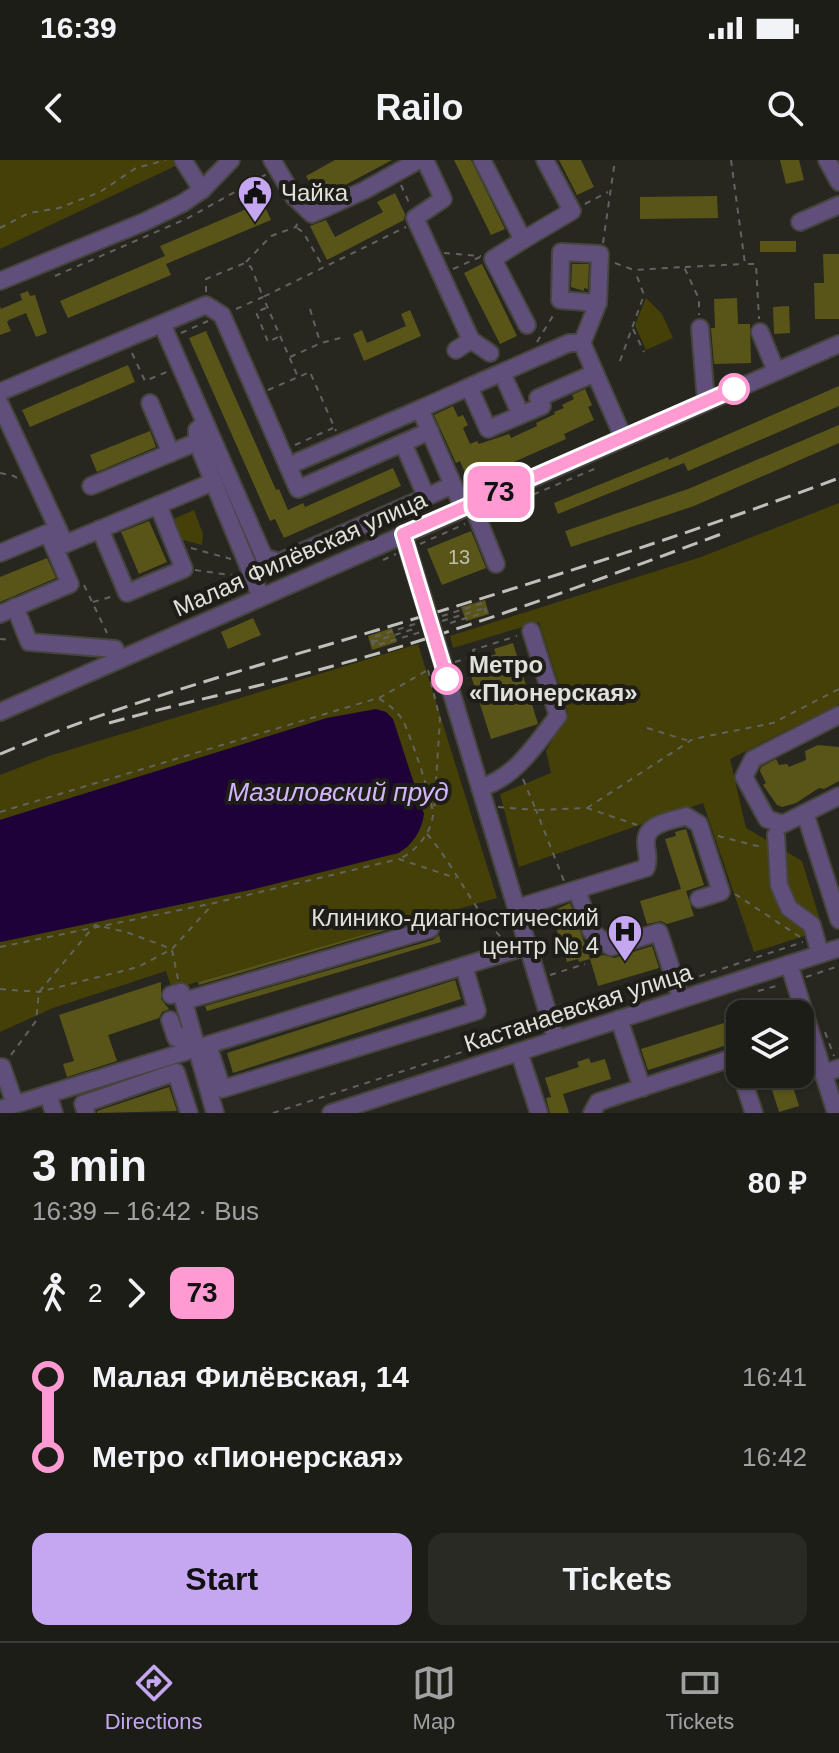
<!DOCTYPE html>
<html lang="en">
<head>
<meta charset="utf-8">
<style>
  :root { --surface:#1d1d18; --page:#2a2a25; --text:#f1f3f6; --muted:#a0a2a2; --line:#3b3b37; --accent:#c5a7f1 }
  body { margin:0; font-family:Helvetica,sans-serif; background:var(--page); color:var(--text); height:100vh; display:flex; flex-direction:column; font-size:30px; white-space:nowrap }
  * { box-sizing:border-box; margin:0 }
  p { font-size:26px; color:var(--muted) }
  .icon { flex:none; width:44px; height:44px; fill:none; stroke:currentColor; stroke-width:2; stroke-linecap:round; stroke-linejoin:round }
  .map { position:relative; height:953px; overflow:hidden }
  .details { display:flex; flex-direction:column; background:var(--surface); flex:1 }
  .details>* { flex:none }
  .badge { padding:0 16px; border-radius:12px; font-size:28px; line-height:52px }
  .buttons { position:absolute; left:726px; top:840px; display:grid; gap:16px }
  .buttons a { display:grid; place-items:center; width:88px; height:88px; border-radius:16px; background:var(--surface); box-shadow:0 2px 6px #0004,0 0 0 2px var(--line); font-size:40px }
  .map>.badge { position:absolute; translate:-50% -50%; box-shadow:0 0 0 4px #fff }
  .legs { display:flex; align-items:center; gap:12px; height:88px; padding:0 32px; font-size:26px }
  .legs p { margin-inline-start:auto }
  .headline { display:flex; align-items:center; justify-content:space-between; height:136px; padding:0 32px }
  h1 { font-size:44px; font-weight:700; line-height:60px }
  .primary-button { display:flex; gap:16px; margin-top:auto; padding:16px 32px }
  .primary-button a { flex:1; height:92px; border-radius:16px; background:var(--accent); color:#111; font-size:32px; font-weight:700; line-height:92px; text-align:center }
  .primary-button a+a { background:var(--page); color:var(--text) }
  ul { padding:0 32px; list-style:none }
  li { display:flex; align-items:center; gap:28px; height:80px; font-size:30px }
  li i { display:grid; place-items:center; width:12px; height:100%; margin:0 10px; background:currentColor }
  li i::after { content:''; width:20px; height:20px; margin:-10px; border:6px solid; border-radius:50%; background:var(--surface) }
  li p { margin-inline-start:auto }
  li:first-child i { background:linear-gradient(#0000 50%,currentColor 0) }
  li:last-child i { background:linear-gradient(currentColor 50%,#0000 0) }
  .status { display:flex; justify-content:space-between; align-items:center; height:56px; padding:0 40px; background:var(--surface); direction:ltr }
  .status svg { height:22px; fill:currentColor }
  header { display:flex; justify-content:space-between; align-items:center; height:104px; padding:0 32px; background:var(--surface); font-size:36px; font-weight:700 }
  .dock { display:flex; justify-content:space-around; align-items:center; height:112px; border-top:2px solid var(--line); background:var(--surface); font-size:22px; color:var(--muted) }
  .dock a { display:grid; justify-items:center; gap:4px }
  .dock .selected { color:var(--accent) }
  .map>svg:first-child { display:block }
</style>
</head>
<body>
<div class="status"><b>16:39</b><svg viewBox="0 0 49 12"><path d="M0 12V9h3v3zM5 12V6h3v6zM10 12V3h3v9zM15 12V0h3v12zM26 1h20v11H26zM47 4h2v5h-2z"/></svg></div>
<header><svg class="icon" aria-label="back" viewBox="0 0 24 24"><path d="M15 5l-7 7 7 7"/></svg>Railo<svg class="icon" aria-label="search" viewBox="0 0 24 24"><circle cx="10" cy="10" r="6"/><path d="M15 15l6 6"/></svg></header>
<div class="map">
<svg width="839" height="953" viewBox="0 0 839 953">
  <rect width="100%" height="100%" fill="#272720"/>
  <g fill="#444007">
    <polygon points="0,0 188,0 0,89"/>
    <polygon points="646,138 662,154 673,178 646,190 635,165"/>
    <polygon points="839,343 839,544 730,599 746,668 802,701 823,770 754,792 703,643 519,707 500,634 551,613 546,591 568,553 539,462 453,488 450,476 701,397"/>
    <polygon points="194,350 203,374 202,385 176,378 169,361"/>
    <polygon points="418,484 497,738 172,829 166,811 53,848 0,872 0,782 254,729 398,693 409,686 327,558 0,660 0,615 49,596"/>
  </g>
  <path fill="#1e0138" d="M376,549L386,552L393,559L424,654C422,671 412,685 398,693L254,729L0,782V660L327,558Z"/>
  <g fill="#595518">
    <polygon points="335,0 392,0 319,39 306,16"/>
    <polygon points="454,0 471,0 505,69 491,75"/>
    <polygon points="559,0 581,0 594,27 577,35"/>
    <polygon points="780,0 799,0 804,20 786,24"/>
    <polygon points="395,33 405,54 404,60 327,100 310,66 326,60 335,77 383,52 377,42"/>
    <polygon points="717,36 718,58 640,59 640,37"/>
    <polygon points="263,42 271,60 166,104 171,115 68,158 60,141 165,96 160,86"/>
    <rect x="760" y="81" width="36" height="11"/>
    <polygon points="823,94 839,94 839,159 815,159 814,123 824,123"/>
    <polygon points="482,104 517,176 500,184 464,113"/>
    <polygon points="572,104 589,104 588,129 584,128 584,131 571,127"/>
    <polygon points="28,131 30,136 35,135 47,173 36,177 26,153 9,160 7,162 11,171 0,175 0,146 1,149 22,140 20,134"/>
    <polygon points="737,138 738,164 750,164 751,203 714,204 711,168 715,168 714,139"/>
    <polygon points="789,146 790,173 774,174 773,147"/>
    <polygon points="410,150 421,176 364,201 353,174 362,170 367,183 406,166 401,154"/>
    <polygon points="206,171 276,330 279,329 288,350 303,343 305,347 393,308 401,326 284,378 275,359 270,361 189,178"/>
    <polygon points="128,205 135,222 30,267 22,250"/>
    <polygon points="839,226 839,246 688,311 684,303 558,354 554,343 668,297 669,300"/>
    <polygon points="585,229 592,245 588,247 594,260 564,274 566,279 500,308 498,302 466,315 460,301 456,303 434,255 453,246 458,257 463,255 468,265 463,268 470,284 477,281 479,284 509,274 511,278 537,266 536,263 555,254 554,252 564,248 562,245 574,239 572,235"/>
    <polygon points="839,265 839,283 694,346 571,387 565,371 688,329"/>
    <polygon points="150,271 156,287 97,312 90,295"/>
    <polygon points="149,361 167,402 139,414 121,372"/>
    <polygon points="471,371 486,408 442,425 427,389"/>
    <polygon points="47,398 56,418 0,442 0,417"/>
    <polygon points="485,440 489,454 466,461 461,447"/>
    <polygon points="253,458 261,475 228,489 221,472"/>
    <polygon points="392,468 397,482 372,490 368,476"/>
    <polygon points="513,483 538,564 491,579 467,503 496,494 494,489"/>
    <polygon points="818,585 839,587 839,621 824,629 819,628 796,643 782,647 777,645 763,625 766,623 760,611 761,607 776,599 779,605 787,604 789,607 806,600 805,591"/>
    <polygon points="686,669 704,725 686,731 694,756 667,764 661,761 647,764 640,741 681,729 665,679 676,676 675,672"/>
    <polygon points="570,743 590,799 579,802 578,799 567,802 551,752"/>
    <polygon points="433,755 434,759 427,758 199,825 198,822"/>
    <polygon points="439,775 441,782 207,851 205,846 433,780"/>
    <polygon points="652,786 659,808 598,826 590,799 603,795 614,798"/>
    <polygon points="455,820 461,839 233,913 227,893"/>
    <polygon points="161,822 161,839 169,849 162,852 159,858 108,875 117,901 67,917 63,904 74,901 59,855"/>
    <polygon points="740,858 740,881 648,910 641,889"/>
    <polygon points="589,898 591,903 605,899 611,919 563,934 569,953 550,953 546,938 551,937 545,918 579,907 577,902"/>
    <polygon points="767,914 789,914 799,946 779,952"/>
    <polygon points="169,927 177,951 97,953 97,951"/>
  </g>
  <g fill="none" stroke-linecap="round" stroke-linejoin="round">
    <defs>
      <g id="minor">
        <polyline points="183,0 202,30"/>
        <polyline points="272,0 294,37 312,54 365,30 419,0"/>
        <polyline points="425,0 443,39 415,58 471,180"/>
        <polyline points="482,0 523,80 493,99 527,165"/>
        <polyline points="827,0 839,22"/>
        <polyline points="800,62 839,45"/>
        <polyline points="523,80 572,51 545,0"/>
        <polygon points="561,92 600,94 598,143 560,140"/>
        <polyline points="0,121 144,62 183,43 202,30 231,0"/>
        <polyline points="162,164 264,397 279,402 453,325"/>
        <polyline points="700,168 706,241"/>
        <polyline points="760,172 776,211"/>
        <polyline points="582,183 598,143"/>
        <polyline points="456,190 471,180 490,193"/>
        <polyline points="502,213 521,255"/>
        <polyline points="469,227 569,183 582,183 623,277"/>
        <polyline points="0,232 206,145 222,155 298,329 430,271"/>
        <polyline points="150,243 171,293"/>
        <polyline points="0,244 65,384 213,322"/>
        <polyline points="205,263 197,270 197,282 261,437"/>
        <polyline points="403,283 426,336"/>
        <polyline points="288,306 420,249"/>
        <polyline points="91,326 197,282"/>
        <polyline points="472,344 496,404"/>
        <polyline points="463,348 420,249 469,227 488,269 542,246 538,238 595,213"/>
        <polyline points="100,369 127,433 184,409 158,345"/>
        <polyline points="403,374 426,448"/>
        <polyline points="0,393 48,373 70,424 0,454"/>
        <polyline points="15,447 29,482 115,489 119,499"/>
        <polyline points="436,481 556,880"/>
        <polyline points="0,552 839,184"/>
        <polyline points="839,555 753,599 744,617 767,659 783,664 839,636"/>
        <path d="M480,628C516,617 536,584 558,556L531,471"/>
        <polyline points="805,653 839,760"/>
        <polyline points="776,675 779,725 789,748 812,765 820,794"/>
        <polyline points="577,730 591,771 611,787 659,772 681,839"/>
        <path d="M517,748L646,708C650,698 646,693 646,683C645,663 671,661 686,656L699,664L721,732L699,739"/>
        <polyline points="789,804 836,953"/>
        <polyline points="171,835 181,832 215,953"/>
        <polyline points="184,841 430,769"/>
        <polyline points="619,859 642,928"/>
        <polyline points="170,860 176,878 191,874"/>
        <polyline points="208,885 222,929 477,851 464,806"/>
        <polyline points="519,892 539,953"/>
        <polyline points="0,907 2,907 15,944"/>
        <polyline points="741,914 754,953"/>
        <polyline points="823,914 839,908"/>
        <polyline points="48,934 54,953"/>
        <polyline points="0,949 528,786"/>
        <polyline points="86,953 83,944 176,912 189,953"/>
        <polyline points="331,953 839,788"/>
        <polyline points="592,953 598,942 735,897 740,911"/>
      </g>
    </defs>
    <use href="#minor" stroke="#45453e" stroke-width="20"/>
    <g stroke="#63635d" stroke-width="2" stroke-dasharray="6 6" stroke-linecap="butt">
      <polyline points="731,0 745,104 756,104 759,159"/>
      <polyline points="401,25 410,45"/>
      <polyline points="585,44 608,32"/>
      <polyline points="0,68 29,53 59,48 100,32 136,8 166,0"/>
      <polyline points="297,68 303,72 322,105"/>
      <polyline points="603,83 615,0"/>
      <polyline points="444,93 481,96"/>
      <polyline points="246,102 271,76 296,67 298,60"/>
      <polyline points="615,103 634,110 684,107 699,139 699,155"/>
      <polyline points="685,107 743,104"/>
      <polyline points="453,109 480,97"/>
      <polyline points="55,116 188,58 267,14"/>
      <polyline points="206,132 206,119 245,103 251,107 263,137 406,67"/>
      <polyline points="266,148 256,152 268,182 280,176"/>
      <polyline points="236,149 263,137 298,217"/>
      <polyline points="310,149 320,182"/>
      <polyline points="633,169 644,192"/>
      <polyline points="181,173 208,161"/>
      <polyline points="537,182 554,154"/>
      <polyline points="132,193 145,221 169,211"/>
      <polyline points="290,197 321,183 344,177"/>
      <polyline points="620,201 644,135 635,111"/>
      <polyline points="268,230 310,212 336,271"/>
      <polyline points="295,285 333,268"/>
      <polyline points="0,313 14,316 21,321"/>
      <polyline points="489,353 599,307"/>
      <polyline points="420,384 465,364"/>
      <polyline points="191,388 231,399"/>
      <polyline points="383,400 396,394"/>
      <polyline points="195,410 236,416"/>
      <polyline points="84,425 107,473"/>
      <polyline points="93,442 114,436"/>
      <polyline points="442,456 483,443 486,452 447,464"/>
      <polyline points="442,461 485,448"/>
      <polyline points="415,464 371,478 374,486 421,472"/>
      <polyline points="0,479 12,480"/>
      <polyline points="372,482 417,468"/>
      <polyline points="455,502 475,496 473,490 517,476"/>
      <polyline points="428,510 440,559 434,652"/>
      <polyline points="379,538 426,511"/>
      <polyline points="647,568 689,581"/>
      <polyline points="523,619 536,650 587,648 637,665"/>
      <polyline points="498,647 536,650 564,721"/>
      <polyline points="587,648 693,579 773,563 839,529"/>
      <path d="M0,652L378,538C388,544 396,550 402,559C409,570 434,645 433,655C431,674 415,692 399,699"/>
      <path d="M427,674C456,707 472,750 505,781"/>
      <polyline points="718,676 757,686 762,685"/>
      <polyline points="735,734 800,777"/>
      <polyline points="0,787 214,743 399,699 456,718"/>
      <polyline points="172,790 178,819"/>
      <polyline points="550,815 585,804"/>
      <polyline points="806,817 839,806"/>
      <polyline points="688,820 803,782"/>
      <polyline points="0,829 39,832 138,807 172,789 212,745"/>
      <polyline points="758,831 780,825"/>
      <polyline points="562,860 663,828"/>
      <polyline points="825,872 834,896"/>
      <polyline points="11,895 36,861 39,832 95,765 126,772 172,789"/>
      <polyline points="273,953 537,868"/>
    </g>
    <use href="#minor" stroke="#604f7a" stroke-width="16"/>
    <g stroke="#c0c0bb" stroke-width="3" stroke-dasharray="16 8" stroke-linecap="butt">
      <path d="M109,563C184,542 259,527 333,506C466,470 595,421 724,373"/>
      <path d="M0,594C107,549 216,518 327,485C499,434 671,381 839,318"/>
    </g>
    <defs>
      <polyline id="minor-bridge" points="426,448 436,481"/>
    </defs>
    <use href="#minor-bridge" stroke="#45453e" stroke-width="20" stroke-linecap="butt"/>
    <use href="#minor-bridge" stroke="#604f7a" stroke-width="16"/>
  </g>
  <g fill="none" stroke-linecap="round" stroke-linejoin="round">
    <defs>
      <polyline id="line-1" points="447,519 403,374 734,229"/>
    </defs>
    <use href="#line-1" stroke="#fff" stroke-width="18"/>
    <use href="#line-1" stroke="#ff9ad2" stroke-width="12"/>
  </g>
  <defs>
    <symbol id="civic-pin" viewBox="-11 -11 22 30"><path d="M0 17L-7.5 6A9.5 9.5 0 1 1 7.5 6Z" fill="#c5a7f1" stroke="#1e1d17"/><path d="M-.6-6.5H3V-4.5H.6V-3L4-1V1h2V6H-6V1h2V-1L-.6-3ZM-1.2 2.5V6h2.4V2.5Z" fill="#111"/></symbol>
    <symbol id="hospital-pin" viewBox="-11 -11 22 30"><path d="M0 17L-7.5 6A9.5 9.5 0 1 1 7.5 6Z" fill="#c5a7f1" stroke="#1e1d17"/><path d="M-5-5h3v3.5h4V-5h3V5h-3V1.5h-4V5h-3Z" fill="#111"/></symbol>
  </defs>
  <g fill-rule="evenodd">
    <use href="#civic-pin" x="235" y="13" width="40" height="54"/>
    <use href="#hospital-pin" x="605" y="752" width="40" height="54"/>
  </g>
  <g fill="#fff" stroke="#ff9ad2" stroke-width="4">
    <circle cx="734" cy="229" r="14"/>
    <circle cx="447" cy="519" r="14"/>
  </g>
  <g text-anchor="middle" stroke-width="8" stroke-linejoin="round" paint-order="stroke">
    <g font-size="20" fill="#bfbeab">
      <text x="459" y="404">13</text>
    </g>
    <g font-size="24" fill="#e1e1dc" stroke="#1e1d17" text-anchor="start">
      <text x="281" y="41">Чайка</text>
      <text x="599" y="766" text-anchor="end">Клинико-диагностический<tspan x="599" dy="28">центр № 4</tspan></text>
    </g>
    <g font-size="24" fill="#e1e1dc" stroke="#1e1d17">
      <text transform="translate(300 394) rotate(-24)" y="8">Малая Филёвская улица</text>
      <text transform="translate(578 848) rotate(-18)" y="8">Кастанаевская улица</text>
    </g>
    <g font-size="24" font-weight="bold" fill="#e1e1dc" stroke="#1e1d17" text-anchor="start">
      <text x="469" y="513">Метро<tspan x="469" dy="28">«Пионерская»</tspan></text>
    </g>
    <g font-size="26" font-style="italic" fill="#d3b6fe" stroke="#1e1d17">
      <text x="338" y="641">Мазиловский пруд</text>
    </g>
  </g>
</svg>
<div class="buttons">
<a><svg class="icon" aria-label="layers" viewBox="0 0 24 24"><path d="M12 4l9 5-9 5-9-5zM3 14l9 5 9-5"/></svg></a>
</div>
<b class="badge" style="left:499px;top:332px;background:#ff9ad2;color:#111">73</b>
</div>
<section class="details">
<div class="headline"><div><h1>3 min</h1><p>16:39 – 16:42 · Bus</p></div><b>80 ₽</b></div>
<div class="legs"><svg class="icon" aria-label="walk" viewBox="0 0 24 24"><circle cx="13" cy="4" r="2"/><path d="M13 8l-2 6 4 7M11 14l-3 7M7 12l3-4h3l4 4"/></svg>2<svg class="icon" aria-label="forward" viewBox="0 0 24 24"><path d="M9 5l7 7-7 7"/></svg><b class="badge" style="background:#ff9ad2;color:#111">73</b></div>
<ul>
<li><i style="color:#ff9ad2"></i><b>Малая Филёвская, 14</b><p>16:41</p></li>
<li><i style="color:#ff9ad2"></i><b>Метро «Пионерская»</b><p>16:42</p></li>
</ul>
<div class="primary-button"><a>Start</a><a>Tickets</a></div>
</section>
<nav class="dock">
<a class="selected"><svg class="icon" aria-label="directions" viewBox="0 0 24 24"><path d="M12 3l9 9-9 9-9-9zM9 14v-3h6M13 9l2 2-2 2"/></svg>Directions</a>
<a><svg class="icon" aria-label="map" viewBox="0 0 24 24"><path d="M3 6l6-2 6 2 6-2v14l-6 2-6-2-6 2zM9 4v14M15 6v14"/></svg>Map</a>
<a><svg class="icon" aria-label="tickets" viewBox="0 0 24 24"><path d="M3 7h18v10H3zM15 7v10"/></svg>Tickets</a>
</nav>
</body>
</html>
